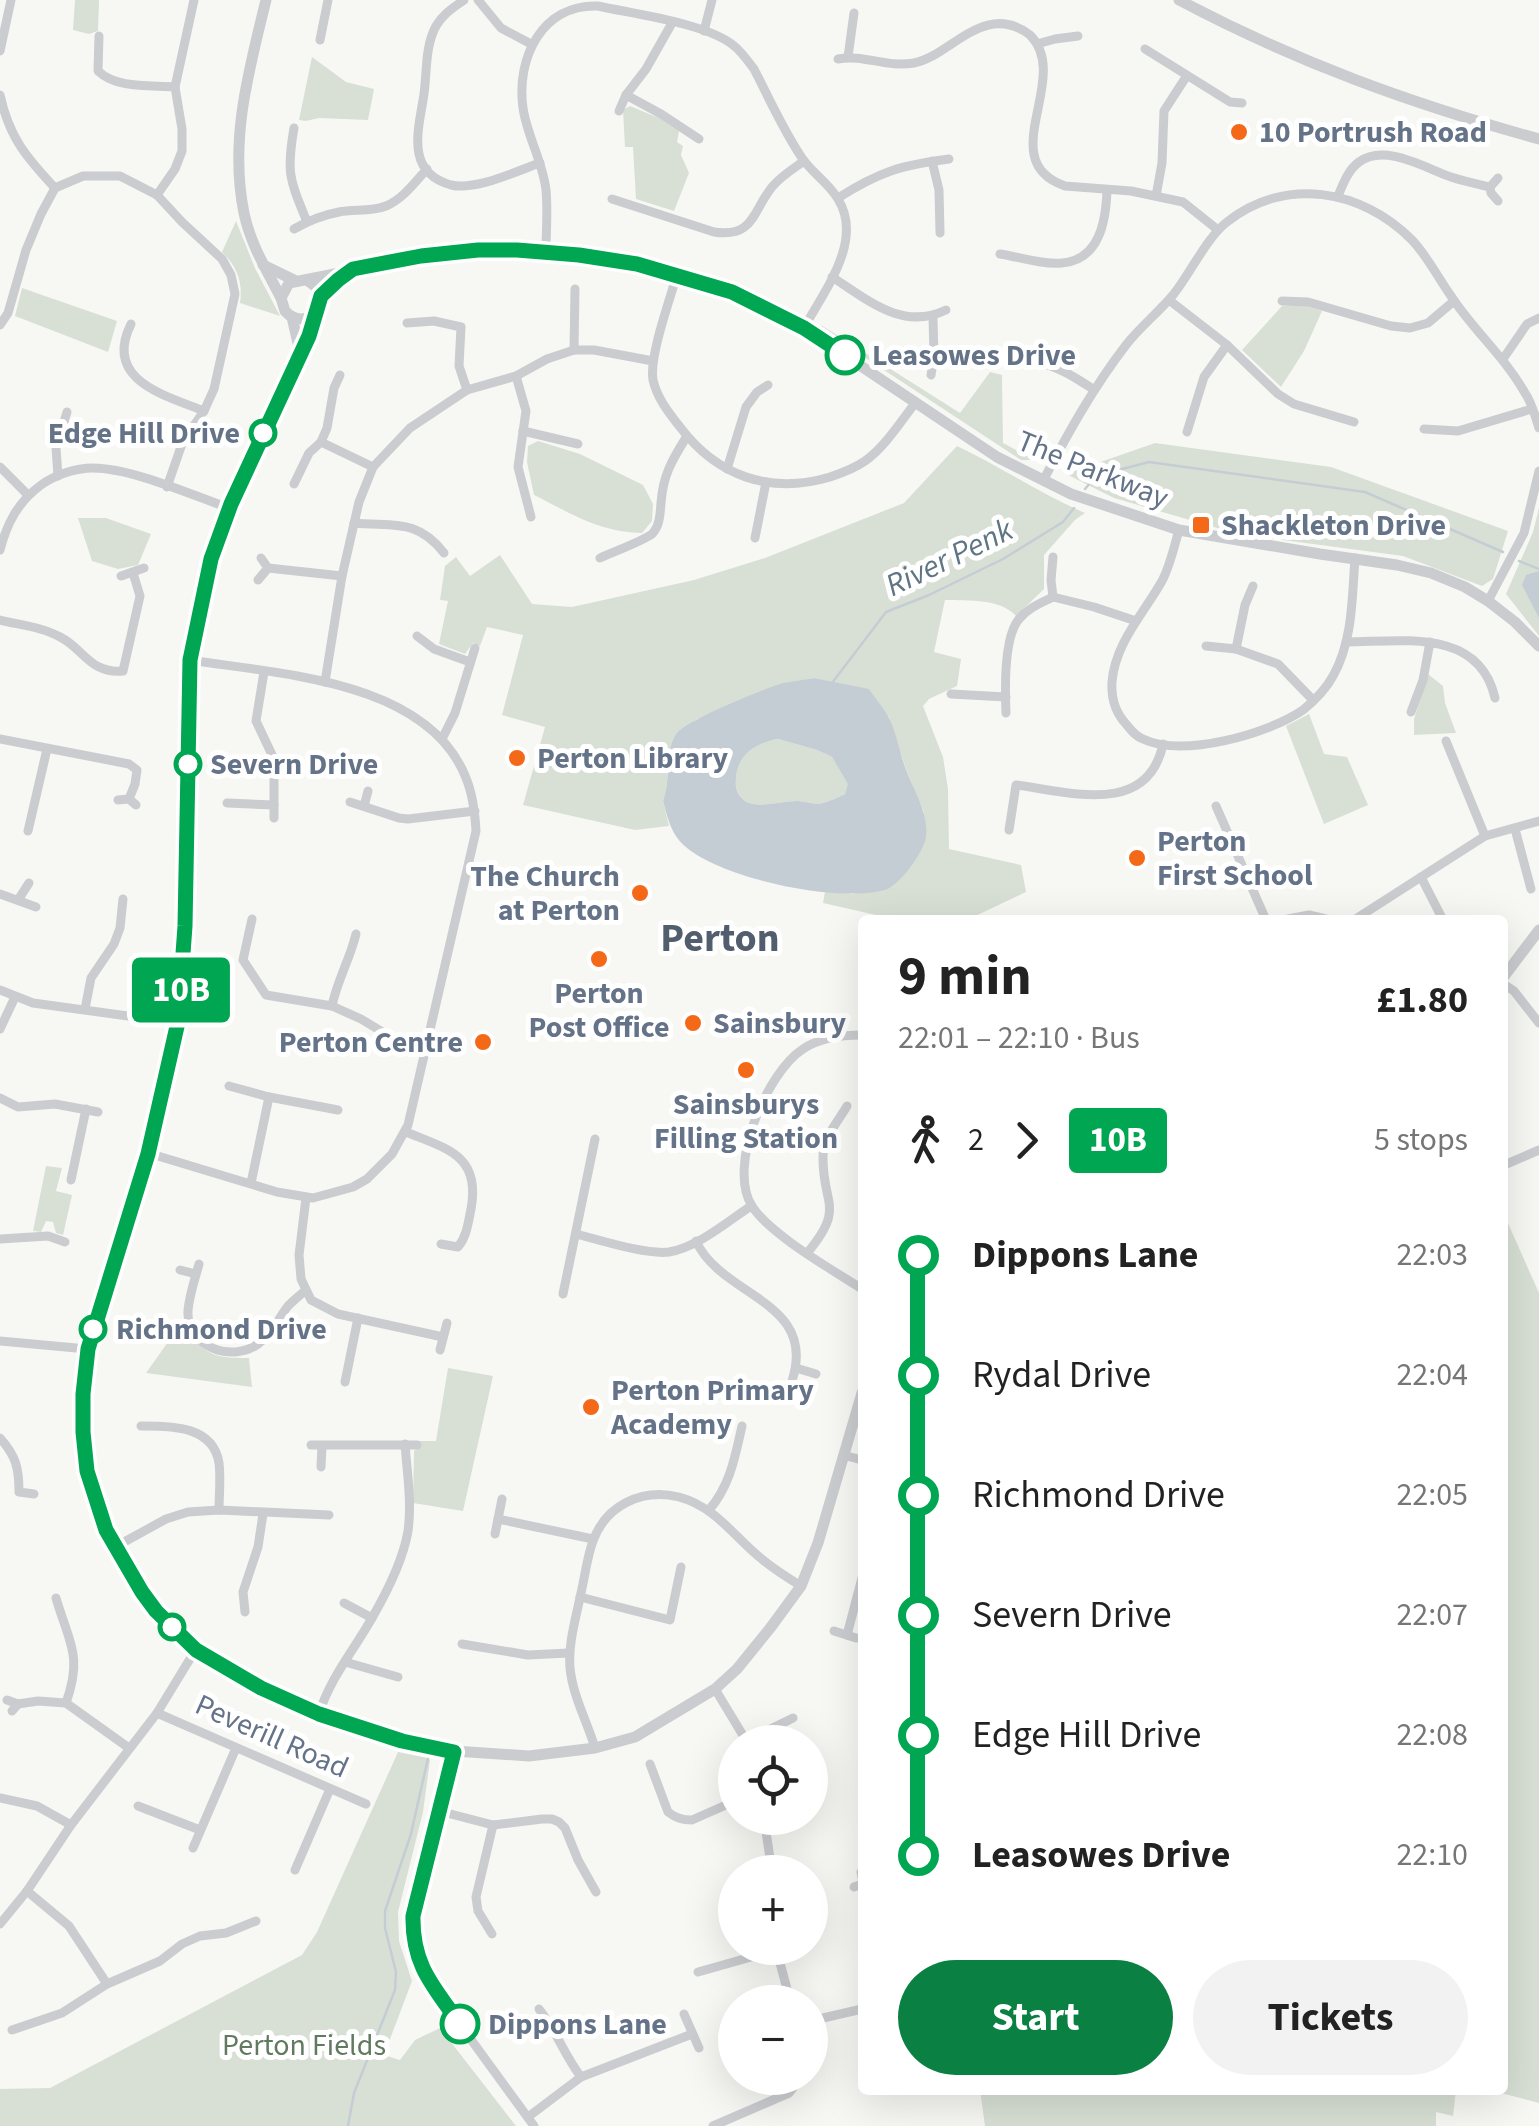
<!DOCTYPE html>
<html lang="en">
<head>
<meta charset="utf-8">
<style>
  :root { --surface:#fff; --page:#f2f2f2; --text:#222; --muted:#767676; --accent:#0b8043 }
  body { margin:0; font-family:"Source Sans 3",sans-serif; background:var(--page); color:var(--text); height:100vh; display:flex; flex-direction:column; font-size:38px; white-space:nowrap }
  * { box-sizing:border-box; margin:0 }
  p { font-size:32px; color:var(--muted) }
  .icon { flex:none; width:55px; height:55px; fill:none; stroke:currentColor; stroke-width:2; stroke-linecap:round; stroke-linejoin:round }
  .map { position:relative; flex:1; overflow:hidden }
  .sheet { position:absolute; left:858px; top:915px; width:650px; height:1180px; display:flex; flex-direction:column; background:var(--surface); border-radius:10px; box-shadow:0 10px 40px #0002 }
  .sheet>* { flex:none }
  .badge { padding:0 20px; border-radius:8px; font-size:35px; line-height:65px }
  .fabs { position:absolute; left:718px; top:1725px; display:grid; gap:20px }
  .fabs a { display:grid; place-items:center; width:110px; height:110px; border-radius:50%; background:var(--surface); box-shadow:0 10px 40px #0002; font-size:50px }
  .map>.badge { position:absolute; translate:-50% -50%; box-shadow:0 0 0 5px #fff }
  .legs { display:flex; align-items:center; gap:15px; height:110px; padding:0 40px; font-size:32px }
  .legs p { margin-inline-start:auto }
  .summary { display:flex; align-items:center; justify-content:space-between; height:170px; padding:0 40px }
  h1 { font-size:55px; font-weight:700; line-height:75px }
  .button { display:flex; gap:20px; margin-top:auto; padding:20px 40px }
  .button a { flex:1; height:115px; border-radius:60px; background:var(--accent); color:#fff; font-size:40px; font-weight:700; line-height:115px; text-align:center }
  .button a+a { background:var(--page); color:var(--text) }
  ul { padding:0 40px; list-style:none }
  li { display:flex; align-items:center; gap:35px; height:120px; font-size:38px }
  li i { display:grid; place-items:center; width:15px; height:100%; margin:0 12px; background:currentColor }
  li i::after { content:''; width:25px; height:25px; margin:-12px; border:8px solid; border-radius:50%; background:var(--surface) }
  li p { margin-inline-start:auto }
  li:first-child i { background:linear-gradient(#0000 50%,currentColor 0) }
  li:last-child i { background:linear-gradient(currentColor 50%,#0000 0) }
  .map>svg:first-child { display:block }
</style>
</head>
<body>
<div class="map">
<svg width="1539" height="2126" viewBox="0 0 1539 2126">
  <rect width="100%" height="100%" fill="#f7f8f4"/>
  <g fill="#d8e0d5">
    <polygon points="75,0 99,0 98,31 89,34 73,30"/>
    <polygon points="312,57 346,82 374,89 368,120 319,118 306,121 299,120"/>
    <polygon points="630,106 659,118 679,131 677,142 683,146 681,155 689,173 674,211 636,199 633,147 625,147 623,110"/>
    <path d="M236,221L255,268L280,316L240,303C243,281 237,267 222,252Z"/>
    <polygon points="22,288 117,321 108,352 15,316"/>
    <polygon points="1304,305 1322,311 1304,351 1281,387 1242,350 1282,306"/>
    <polygon points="821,325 960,413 990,372 1002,375 1003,443 1035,460 1021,460 823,330"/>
    <path d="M538,441L580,454L643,485L653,504L652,521L642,533C599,532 572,514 534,495L527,462L528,446Z"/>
    <polygon points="1155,443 1331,467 1508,531 1493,579 1482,586 1403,556 1238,534 1114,498 1066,474"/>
    <path d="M957,446C1001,467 1041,494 1085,513L1075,520L1044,555V589L1016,616C1000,598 968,601 945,600L934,652L961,659L957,686L929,699L923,706L943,757L948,789L949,849L1021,865L1026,892L967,920H898L823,903L825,891L854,894L924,812L906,769L889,717L869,690L814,678L781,684L695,720L668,764L666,796L663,801L669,826L635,830L523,805L545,727L502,715L523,635L487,627L480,646L473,643L465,654L439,644L448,601L440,600L445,566L456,557L470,576L500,555L532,604L572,607L694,580L765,558L904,503Z"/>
    <polygon points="1539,508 1539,636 1506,594 1533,532"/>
    <polygon points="78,518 106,518 151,534 138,565 118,569 92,561"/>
    <polygon points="1428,674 1443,686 1445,703 1456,733 1414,735 1414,719"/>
    <polygon points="1309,714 1324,754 1347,757 1368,805 1324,824 1286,726"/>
    <path d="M778,739L817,750L832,757L849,784L845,794C838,797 830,801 823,803C815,805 807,802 799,801C783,800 756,810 744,800C737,795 735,788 736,779C737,755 756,743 778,739Z"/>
    <polygon points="46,1166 62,1168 56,1191 72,1195 63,1235 56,1233 53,1222 46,1221 41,1232 33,1231"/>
    <polygon points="1503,1212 1539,1293 1539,2103 1489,2090 1502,2090"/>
    <path d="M185,1333C211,1356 214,1358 249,1358L252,1387L146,1373L168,1342Z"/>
    <polygon points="448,1368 493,1376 463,1511 413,1503 414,1451 418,1447 418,1441 436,1441"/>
    <polygon points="398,1752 428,1758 430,1760 423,1812 398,1912 399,1941 412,1981 384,2055 400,2060 415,2040 440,2028 516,2126 0,2126 0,2089 50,2088 302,1955 317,1932"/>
    <polygon points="980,2090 1456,2090 1453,2116 1436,2112 1436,2126 985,2126"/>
  </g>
  <g fill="#c5cdd4" fill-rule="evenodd">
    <polygon points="1539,571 1539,618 1522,585 1526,575"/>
    <path d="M814,678L869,689C875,698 882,706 887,714C896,729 900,755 907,772C915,792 929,815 926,837C924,852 899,886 885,890C837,903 725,879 687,848C671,835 668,819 663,801C671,783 664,750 677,733C687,720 766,688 783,683C793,681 804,680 814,678ZM778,739L817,750L832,757L848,784L845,794C838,797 830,801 823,803C815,805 807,802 799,801C783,800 756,810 744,800C737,795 735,788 736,779C737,755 756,743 778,739Z"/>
  </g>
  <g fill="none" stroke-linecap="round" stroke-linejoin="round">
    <g stroke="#c5cdd4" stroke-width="2.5">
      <polyline points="1085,489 1096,476 1149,462 1365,492 1503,552"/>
      <polyline points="1519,561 1539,569"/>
      <polyline points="832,683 886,612 929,595 1003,559 1063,522 1074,508"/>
      <polyline points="348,2126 354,2093 395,1990 396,1972 385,1928 385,1911 411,1834 428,1758"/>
    </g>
    <g stroke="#caccd0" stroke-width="9">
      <path d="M464,0C453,8 443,14 436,26C425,46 427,72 424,94C419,128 404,172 451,185C476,191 516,171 540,163"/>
      <polyline points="478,0 501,28 531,44"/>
      <polyline points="704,31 712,0"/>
      <path d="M99,36L98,71C117,89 150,85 175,87"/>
      <polyline points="320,40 328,0"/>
      <polyline points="1037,44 1055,39 1078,36"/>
      <polyline points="1145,49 1230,102 1242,103"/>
      <polyline points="0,51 11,0"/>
      <polyline points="848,57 854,13"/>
      <path d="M838,59C863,54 887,68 914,63C951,56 984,0 1030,35C1073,78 992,161 1065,186L1131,191L1183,202L1218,230"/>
      <path d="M0,95C9,137 26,157 55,188"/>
      <polyline points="626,95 661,114 699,139"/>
      <polyline points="619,111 626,95 646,69 672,23"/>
      <path d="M294,128C286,174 290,180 307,222"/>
      <polyline points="932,161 939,190 940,233"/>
      <polyline points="157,195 175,169 182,151 182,129 175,87 194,0"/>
      <polyline points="1156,196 1162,163 1164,111 1186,77"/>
      <path d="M1338,196C1343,184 1348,170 1359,162C1385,143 1425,168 1451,177C1463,181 1477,184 1490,187"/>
      <path d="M838,198C879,172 901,165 949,159"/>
      <path d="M612,199L714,232C754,238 752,212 772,187C781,176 793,169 804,161"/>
      <polyline points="1498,201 1491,193 1490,187 1498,178"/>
      <path d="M294,229C308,221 323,215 339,212C354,209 371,212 386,206C403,199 415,182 427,169"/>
      <path d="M546,252C546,232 548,211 546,190C543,162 527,136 523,108C516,58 542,4 598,6C634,14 705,23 733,45C741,51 748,61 754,69C769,98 783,130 802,158C812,173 829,183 838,199C864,241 824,291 804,328"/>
      <path d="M1000,254C1019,257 1043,265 1062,263C1100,260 1106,220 1107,190"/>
      <path d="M677,274C670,300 649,356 653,380C657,398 669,413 680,427C717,476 770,495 830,477C842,473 855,468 865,461C885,447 901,421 916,402"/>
      <path d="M832,277C868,300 902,331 946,310"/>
      <polyline points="1169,300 1227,345 1278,394 1294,404 1354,422"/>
      <polyline points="1282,301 1308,302 1391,326 1410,328 1428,323 1454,301"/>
      <polyline points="407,323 434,321 461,327 459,366 467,390"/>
      <path d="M131,324C103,380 164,395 204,411"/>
      <polyline points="0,325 8,313 26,250 41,214 55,188 83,176 120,176 157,195 182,222 222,259 231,275 235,294 214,389 204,411 183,441 167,487"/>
      <polyline points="574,350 575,289"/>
      <polyline points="1503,359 1527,324 1539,318"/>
      <path d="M1032,361C1056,365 1073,376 1093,389"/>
      <polyline points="931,375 934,357 933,317"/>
      <polyline points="516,376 526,411 518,467 531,517"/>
      <polyline points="1424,429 1458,431 1532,409"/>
      <polyline points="523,431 578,444"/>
      <polyline points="1187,432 1204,377 1227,345"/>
      <polyline points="321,442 373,467"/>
      <polyline points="0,467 28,495"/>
      <polyline points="727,469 746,407 757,392 768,385"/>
      <polyline points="58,476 56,448 67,412"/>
      <path d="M1043,481C1068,433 1093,388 1126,345C1140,327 1158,313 1173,295C1190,274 1207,237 1227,222C1284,176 1362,189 1412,240C1428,257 1438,278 1451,296C1473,330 1505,357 1525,393C1532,403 1535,416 1539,428"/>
      <polyline points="294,484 309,453 321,442 327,428 334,388 340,375"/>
      <path d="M354,523C393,527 417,518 444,553"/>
      <path d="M1179,530C1174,547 1170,566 1162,581C1144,613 1115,643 1112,682C1111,698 1115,712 1126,724C1131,730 1135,736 1143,739C1183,758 1268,734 1303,710C1314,701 1326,689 1333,676C1353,641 1352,597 1355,558"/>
      <polyline points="755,538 766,482"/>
      <path d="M0,550C7,523 18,502 41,485C55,475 75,468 93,468C131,468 192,495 229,508"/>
      <path d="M600,558C613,552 643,541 652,534C660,526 660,514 661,503C663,475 672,460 687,436"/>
      <polyline points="268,568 342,576"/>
      <polyline points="121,576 144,568"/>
      <polyline points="258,580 268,568 261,558"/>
      <polyline points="1053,597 1051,580 1053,557"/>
      <polyline points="1488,601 1524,533 1539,471"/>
      <path d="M0,620C20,625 43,627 62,638C84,650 91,674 123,671L140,596L133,573"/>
      <polyline points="417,636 434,649 470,662"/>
      <path d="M1346,642C1401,642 1479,627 1495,698"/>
      <polyline points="1206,646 1236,649 1278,664 1313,700"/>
      <polyline points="1236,649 1245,605 1253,586"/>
      <polyline points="264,672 256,721 274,759 274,818"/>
      <polyline points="325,682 342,576 359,502 373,467 410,428 467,390 516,376 547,359 574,350 594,350 653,361"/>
      <polyline points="951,694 1006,697"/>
      <polyline points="1411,712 1423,680 1430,642"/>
      <path d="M1006,713C1005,690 1004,637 1019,619C1028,608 1041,603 1053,597L1094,607L1136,621"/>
      <polyline points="0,739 129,764 137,770 135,784 129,799"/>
      <polyline points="442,739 455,713 475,648"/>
      <polyline points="1446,741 1485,836"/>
      <polyline points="118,800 129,799 136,805"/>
      <polyline points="350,802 399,818 408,819 475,811"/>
      <polyline points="227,803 274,805"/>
      <polyline points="364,806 368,791"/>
      <polyline points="1216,806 1266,920"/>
      <polyline points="1515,829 1531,889"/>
      <path d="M1009,830L1016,785C1069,792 1148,817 1163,744"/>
      <polyline points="28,831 47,749"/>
      <polyline points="1421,877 1443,920"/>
      <polyline points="0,894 36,907"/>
      <polyline points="18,900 29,883"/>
      <polyline points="252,919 243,960 266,995 332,1006 361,1019 394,1039 426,1046"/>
      <polyline points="1283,920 1309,915 1330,920"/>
      <polyline points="1354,920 1485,836 1539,821"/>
      <polyline points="1502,983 1514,991 1539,1023"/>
      <polyline points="0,990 33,1003 179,1023"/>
      <path d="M332,1006C337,981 350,959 356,934"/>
      <polyline points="85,1009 91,978 114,944 120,928 123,899"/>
      <polyline points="0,1029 15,997"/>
      <path d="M862,1035C844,1035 819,1038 803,1049C766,1073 727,1167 752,1206C769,1234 833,1270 862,1289"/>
      <polyline points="229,1086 269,1097 338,1110"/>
      <polyline points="0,1098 18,1107 55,1104 98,1112"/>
      <path d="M406,1132C447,1149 481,1155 471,1209C468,1223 467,1236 458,1247L441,1244"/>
      <path d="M148,1153L277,1192L313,1198L353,1187L367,1179L392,1154L408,1125L476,831C475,813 473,795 466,778C428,680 278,674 190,660"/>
      <polyline points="1502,1166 1539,1150"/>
      <polyline points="71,1180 86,1109"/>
      <polyline points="251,1183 269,1097"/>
      <polyline points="306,1198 299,1255 301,1279 311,1300 338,1314 443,1337"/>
      <path d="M576,1234C600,1240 646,1255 669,1252C698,1247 727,1222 751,1206"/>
      <polyline points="0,1239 48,1236 65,1242"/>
      <path d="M696,1241C722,1298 818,1300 792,1381"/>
      <path d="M808,1252C846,1206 822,1205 823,1156C823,1138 839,1120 847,1106"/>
      <path d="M199,1264C195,1279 189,1296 188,1311C186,1347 232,1363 258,1344C272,1334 278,1319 288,1306C293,1301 300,1295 306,1290"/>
      <polyline points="180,1270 196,1274"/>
      <polyline points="563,1294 595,1139"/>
      <polyline points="0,1341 87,1349"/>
      <polyline points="440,1350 447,1323"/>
      <polyline points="796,1368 816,1374"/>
      <polyline points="345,1382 358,1318"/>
      <path d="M141,1426C170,1426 213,1425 219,1463C221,1478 219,1495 219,1510"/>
      <path d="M0,1438C16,1456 19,1468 19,1492L34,1494"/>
      <polyline points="311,1445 417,1445"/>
      <polyline points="843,1455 862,1460"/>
      <polyline points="321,1467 322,1446"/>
      <path d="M709,1510C730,1486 735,1457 742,1426"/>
      <polyline points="498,1519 593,1539"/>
      <polyline points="495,1534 502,1499"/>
      <polyline points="115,1547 166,1519 188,1512 219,1510 329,1515"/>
      <polyline points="580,1597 670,1620 681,1567"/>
      <path d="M56,1598C69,1643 83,1655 66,1703"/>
      <polyline points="344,1603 372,1618"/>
      <polyline points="245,1612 243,1592 258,1547 263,1514"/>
      <polyline points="834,1631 856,1638"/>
      <polyline points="847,1635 862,1578"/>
      <polyline points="462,1644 528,1655 569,1653"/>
      <polyline points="345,1662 398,1677"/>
      <polyline points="715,1689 747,1742"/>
      <polyline points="7,1700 18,1704 12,1711"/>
      <polyline points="18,1704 38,1701 66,1703 129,1748"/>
      <polyline points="157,1713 366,1804"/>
      <path d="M319,1714C330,1678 354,1650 372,1618C387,1592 403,1561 408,1531C412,1503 407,1472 405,1444"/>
      <polyline points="746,1741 793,1718"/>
      <path d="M595,1748C587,1721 573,1697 570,1668C568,1643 576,1618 581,1593C585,1576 587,1557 593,1541C606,1505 642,1488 679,1497C716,1507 734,1537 763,1560C775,1570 788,1578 801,1586"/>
      <path d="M454,1751L413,1916C412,1944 419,1962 432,1986L534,2126"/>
      <path d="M650,1764L668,1812C676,1818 682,1820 692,1820L735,1801"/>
      <polyline points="0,1798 37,1806 71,1825"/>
      <polyline points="138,1806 200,1830"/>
      <polyline points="439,1811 493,1825 542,1819 552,1819 559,1822 565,1828 578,1860 596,1892"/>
      <polyline points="764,1818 772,1872"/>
      <polyline points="193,1848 236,1748"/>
      <polyline points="295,1870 330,1789"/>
      <polyline points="861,1872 862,1878"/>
      <polyline points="854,1887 862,1884"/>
      <polyline points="27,1891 69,1926 107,1984"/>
      <polyline points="0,1924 27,1891 71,1825 157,1713 196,1649"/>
      <polyline points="492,1934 478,1911 476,1897 493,1825"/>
      <polyline points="776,1948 787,1989 793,2002"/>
      <polyline points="698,1972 776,1950"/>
      <path d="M539,2009C556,2030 564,2055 581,2077"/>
      <polyline points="684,2014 699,2048"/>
      <polyline points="810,2021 862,2009"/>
      <polyline points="12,2030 62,2013 107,1984 160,1961 182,1944 200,1936 226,1933 256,1921"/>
      <polyline points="528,2117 581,2077 692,2034"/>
      <polyline points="713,2126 789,2093 801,2078"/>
    </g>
    <g stroke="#caccd0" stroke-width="11">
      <path d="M266,0C249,70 229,140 244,213C250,243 267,271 281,298"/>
      <path d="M1179,0C1296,62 1412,104 1539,139"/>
      <polyline points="263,265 294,280"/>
      <polyline points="307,280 319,289 321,303 309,336 229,508 211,559 190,660 185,926 179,1023 148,1153 87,1349 83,1394 83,1432 87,1471 106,1529 143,1592 174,1629 196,1649 229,1671 275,1695 376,1734 454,1751 529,1756 595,1748 635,1737 715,1689 737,1669 771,1627 801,1586 818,1543 862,1393"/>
      <polyline points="321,296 349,271"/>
      <path d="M316,314C305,321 294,321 285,311L281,298L289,283L421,257L478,250H517L579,255L637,264L677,274L732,293L804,328L997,457L1071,494L1179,530L1320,554L1397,565L1431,573L1465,587L1488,601L1515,622L1539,646"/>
      <polyline points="292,317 300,352"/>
      <polyline points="1502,979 1539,930"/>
    </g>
  </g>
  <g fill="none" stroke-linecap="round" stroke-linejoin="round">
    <defs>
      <path id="line-1" d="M460,2024C433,1986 412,1965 413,1916L454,1752L402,1741L319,1714L261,1688L196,1650L156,1611L142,1592L106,1530L87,1471L83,1432V1394L88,1349L148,1154L178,1022L185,926L190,660L211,559L231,504L309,336L321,296L338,280L353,269L421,256L478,250H517L579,255L637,264L732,292L804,328L845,355"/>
    </defs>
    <use href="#line-1" stroke="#fff" stroke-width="22"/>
    <use href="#line-1" stroke="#00a651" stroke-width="15"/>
  </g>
  <g fill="#f36918" stroke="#fff" stroke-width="4">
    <circle cx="1239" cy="132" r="10"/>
    <rect x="1191" y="515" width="20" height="20" rx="5"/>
    <circle cx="517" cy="758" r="10"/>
    <circle cx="1137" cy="858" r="10"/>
    <circle cx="640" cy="893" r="10"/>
    <circle cx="599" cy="959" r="10"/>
    <circle cx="693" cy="1023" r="10"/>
    <circle cx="483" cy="1042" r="10"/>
    <circle cx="746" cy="1070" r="10"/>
    <circle cx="591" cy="1407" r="10"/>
  </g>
  <g fill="#fff" stroke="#00a651" stroke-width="5">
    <circle cx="845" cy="355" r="18"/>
    <circle cx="263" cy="433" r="12"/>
    <circle cx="188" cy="764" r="12"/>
    <circle cx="93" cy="1329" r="12"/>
    <circle cx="172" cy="1627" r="12"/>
    <circle cx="460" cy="2024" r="18"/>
  </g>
  <g text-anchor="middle" stroke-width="10" stroke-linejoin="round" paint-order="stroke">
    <g font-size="30" font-weight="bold" fill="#647388" stroke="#fff" text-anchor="start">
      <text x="1259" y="142">10 Portrush Road</text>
      <text x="1221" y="535">Shackleton Drive</text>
      <text x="537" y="768">Perton Library</text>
      <text x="1157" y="851">Perton<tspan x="1157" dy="34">First School</tspan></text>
      <text x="620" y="886" text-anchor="end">The Church<tspan x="620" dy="34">at Perton</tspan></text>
      <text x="599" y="1003" text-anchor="middle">Perton<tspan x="599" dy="34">Post Office</tspan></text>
      <text x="713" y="1033">Sainsbury</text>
      <text x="463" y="1052" text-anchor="end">Perton Centre</text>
      <text x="746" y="1114" text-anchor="middle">Sainsburys<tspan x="746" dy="34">Filling Station</tspan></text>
      <text x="611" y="1400">Perton Primary<tspan x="611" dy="34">Academy</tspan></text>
    </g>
    <g font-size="30" font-weight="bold" fill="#647388" stroke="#fff" text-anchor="start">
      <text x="872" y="365">Leasowes Drive</text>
      <text x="240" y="443" text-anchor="end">Edge Hill Drive</text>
      <text x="210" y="774">Severn Drive</text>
      <text x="116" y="1339">Richmond Drive</text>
      <text x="488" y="2034">Dippons Lane</text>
    </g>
    <g font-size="30" fill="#647388" stroke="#fff">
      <text transform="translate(1093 469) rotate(22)" y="10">The Parkway</text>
      <text transform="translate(272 1736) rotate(24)" y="10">Peverill Road</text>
    </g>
    <g font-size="30" fill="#617a5f" stroke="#fff">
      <text x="304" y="2055">Perton Fields</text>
    </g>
    <g font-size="32" font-style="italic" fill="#5f7584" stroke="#fff">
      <text transform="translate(949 557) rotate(-26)" y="11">River Penk</text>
    </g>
    <g font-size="40" font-weight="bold" fill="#525e6d" stroke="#fff">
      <text x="720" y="951">Perton</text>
    </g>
  </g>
</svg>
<div class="fabs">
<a><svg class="icon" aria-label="locate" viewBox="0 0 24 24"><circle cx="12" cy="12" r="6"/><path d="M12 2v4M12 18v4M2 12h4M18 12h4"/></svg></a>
<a>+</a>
<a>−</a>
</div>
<b class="badge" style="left:181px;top:990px;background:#00a651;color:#fff">10B</b>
<section class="sheet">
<div class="summary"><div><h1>9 min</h1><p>22:01 – 22:10 · Bus</p></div><b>£1.80</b></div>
<div class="legs"><svg class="icon" aria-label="walk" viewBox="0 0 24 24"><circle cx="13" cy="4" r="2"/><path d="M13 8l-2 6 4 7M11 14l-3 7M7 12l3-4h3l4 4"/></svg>2<svg class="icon" aria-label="forward" viewBox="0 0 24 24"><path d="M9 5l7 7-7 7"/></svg><b class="badge" style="background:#00a651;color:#fff">10B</b><p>5 stops</p></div>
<ul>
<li><i style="color:#00a651"></i><b>Dippons Lane</b><p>22:03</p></li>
<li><i style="color:#00a651"></i><span>Rydal Drive</span><p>22:04</p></li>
<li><i style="color:#00a651"></i><span>Richmond Drive</span><p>22:05</p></li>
<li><i style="color:#00a651"></i><span>Severn Drive</span><p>22:07</p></li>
<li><i style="color:#00a651"></i><span>Edge Hill Drive</span><p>22:08</p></li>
<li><i style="color:#00a651"></i><b>Leasowes Drive</b><p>22:10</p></li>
</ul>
<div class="button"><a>Start</a><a>Tickets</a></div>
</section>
</div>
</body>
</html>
